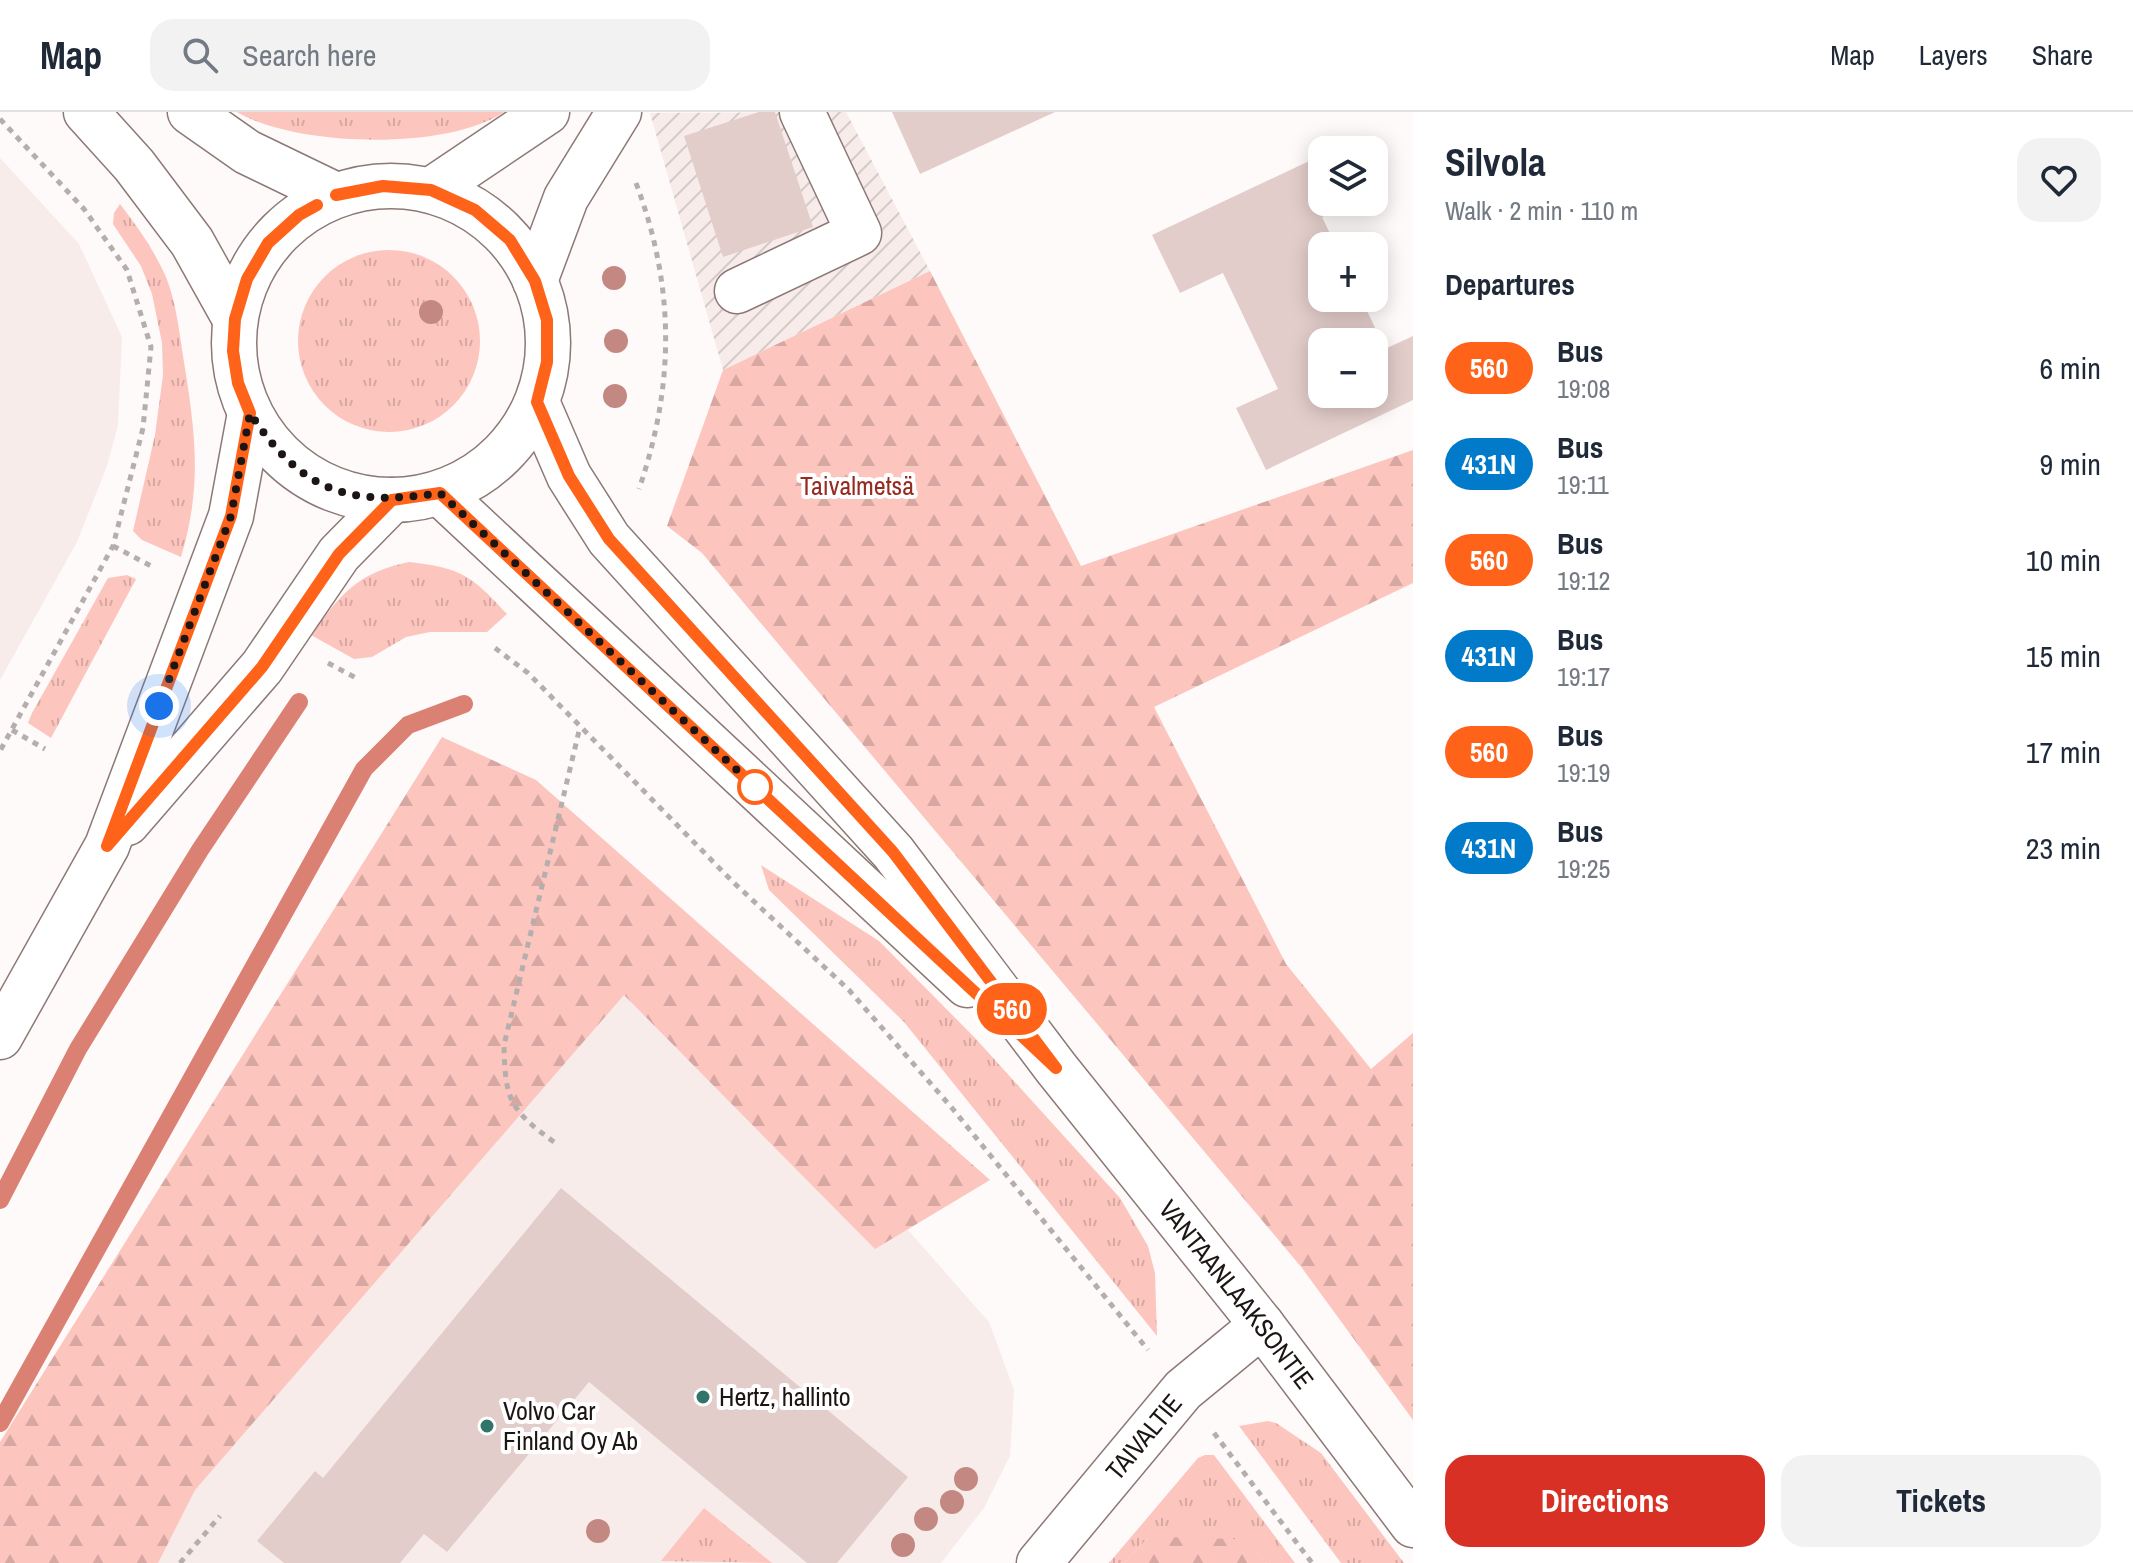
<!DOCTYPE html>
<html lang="en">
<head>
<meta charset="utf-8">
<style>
  :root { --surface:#fff; --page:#f2f2f3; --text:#1f2937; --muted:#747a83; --line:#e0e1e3; --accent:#d93025 }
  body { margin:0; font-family:"Archivo Narrow",sans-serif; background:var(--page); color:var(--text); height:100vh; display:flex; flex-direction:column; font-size:30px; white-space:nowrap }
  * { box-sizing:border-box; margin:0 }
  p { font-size:26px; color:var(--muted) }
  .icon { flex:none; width:44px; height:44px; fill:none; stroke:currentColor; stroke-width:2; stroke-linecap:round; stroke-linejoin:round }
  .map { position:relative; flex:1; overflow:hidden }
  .sheet { display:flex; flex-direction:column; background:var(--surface); width:720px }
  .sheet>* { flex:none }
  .badge { padding:0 16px; border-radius:26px; font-size:28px; line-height:52px }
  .tools { position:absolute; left:1308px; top:24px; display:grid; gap:16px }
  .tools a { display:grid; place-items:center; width:80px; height:80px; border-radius:16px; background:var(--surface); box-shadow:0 4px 20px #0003; font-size:40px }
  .you { position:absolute; width:40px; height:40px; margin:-20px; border:6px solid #fff; border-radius:50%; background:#1a73e8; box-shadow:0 0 0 12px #1a73e833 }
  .map>.badge { position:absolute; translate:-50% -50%; box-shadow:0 0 0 4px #fff }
  h2 { padding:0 32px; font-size:30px; line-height:72px }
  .round { display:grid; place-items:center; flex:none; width:84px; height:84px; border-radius:24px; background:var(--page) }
  .overview { display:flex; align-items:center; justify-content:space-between; height:136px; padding:0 32px }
  h1 { font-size:38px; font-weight:700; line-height:60px }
  .primary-button { display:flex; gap:16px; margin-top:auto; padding:16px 32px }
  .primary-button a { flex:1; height:92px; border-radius:24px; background:var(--accent); color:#fff; font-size:32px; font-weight:700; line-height:92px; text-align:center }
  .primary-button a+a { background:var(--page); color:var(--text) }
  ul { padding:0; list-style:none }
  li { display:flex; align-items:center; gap:24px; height:96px; padding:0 32px }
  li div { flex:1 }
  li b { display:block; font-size:30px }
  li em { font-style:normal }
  li .badge { min-width:88px; font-weight:700; text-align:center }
  header { display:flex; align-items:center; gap:48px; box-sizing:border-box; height:112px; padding:0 40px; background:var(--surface); border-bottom:2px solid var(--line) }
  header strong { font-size:38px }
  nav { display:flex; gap:44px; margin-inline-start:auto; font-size:28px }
  .search { width:560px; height:72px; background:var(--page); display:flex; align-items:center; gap:20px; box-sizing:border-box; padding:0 28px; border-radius:24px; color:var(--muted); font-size:30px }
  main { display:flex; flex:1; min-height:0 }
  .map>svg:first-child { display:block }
</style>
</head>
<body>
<header>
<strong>Map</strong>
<div class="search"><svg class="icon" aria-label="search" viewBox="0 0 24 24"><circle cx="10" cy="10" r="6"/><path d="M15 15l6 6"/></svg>Search here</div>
<nav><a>Map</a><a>Layers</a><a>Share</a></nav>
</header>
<main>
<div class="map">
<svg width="1413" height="1451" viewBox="0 0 1413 1451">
  <defs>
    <pattern id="industrial-furrows" width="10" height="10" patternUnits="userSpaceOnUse" patternTransform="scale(2)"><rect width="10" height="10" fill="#f8ecea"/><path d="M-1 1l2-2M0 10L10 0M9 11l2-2" fill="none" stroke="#d4cac8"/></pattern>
    <pattern id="grass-tufts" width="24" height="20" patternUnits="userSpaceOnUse" patternTransform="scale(2)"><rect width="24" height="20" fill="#fcc5bd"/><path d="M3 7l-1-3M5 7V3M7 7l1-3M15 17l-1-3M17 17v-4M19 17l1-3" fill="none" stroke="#d7a8a2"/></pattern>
    <pattern id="forest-firs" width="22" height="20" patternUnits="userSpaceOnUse" patternTransform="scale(2)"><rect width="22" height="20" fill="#fcc5bd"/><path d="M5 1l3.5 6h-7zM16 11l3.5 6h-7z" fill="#d7a8a2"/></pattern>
  </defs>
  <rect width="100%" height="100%" fill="#fefaf9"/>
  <g fill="#f8ecea">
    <polygon points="0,46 79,132 122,225 118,313 107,354 77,430 0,568"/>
    <polygon points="649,824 989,1210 1014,1278 1010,1344 984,1396 941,1451 58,1451"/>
  </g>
  <polygon fill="url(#industrial-furrows)" points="846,0 930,159 723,258 650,1"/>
  <g fill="url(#grass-tufts)">
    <path d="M237,0H504C447,39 295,35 237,0Z"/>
    <path d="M120,92C138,115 154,138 166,165C176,190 179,218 183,244C195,318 203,372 181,445L142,428L133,419L155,323L163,263L162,231L152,182L141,154L113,112L114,101Z"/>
    <circle cx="389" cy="229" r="91"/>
    <path d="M409,450C462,456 472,464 507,502L487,520H430L406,525L372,545L354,547L311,523C341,482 357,461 409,450Z"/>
    <polygon points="127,463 136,467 51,626 28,611 32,601 108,466"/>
    <polygon points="761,753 879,829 976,927 1120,1086 1148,1134 1155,1161 1157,1224 904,910 769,778"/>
    <polygon points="1268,1309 1276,1311 1321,1341 1404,1451 1341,1451 1239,1314"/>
    <polygon points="1205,1343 1214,1343 1295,1451 1266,1451 1249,1428 1148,1426 1124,1451 1109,1451 1198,1346"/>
    <polygon points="704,1396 772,1451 661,1449"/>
  </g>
  <g fill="url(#forest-firs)">
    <polygon points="930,159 1081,454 1413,338 1413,471 1154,595 1286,852 1371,957 1413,921 1413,1308 1302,1156 702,441 667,414 723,258"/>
    <polygon points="442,625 536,668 990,1068 875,1137 624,883 195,1378 158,1451 0,1451 0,1330"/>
    <polygon points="1187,1425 1250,1428 1266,1451 1124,1451 1148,1426"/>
  </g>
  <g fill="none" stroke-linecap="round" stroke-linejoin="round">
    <g stroke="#db8174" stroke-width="18">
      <polyline points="0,1088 78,937 200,738 299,590"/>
      <polyline points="0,1311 364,657 408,613 464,592"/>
    </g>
  </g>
  <g fill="#e2cdca" fill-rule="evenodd">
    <polygon points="759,0 775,0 813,115 723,145 684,24"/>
    <polygon points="892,0 1055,0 920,62"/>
    <path d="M1322,43V90H1354L1322,105L1336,134H1322V186H1361L1385,237L1413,224V288L1266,358L1236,296L1278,277L1223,161L1180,181L1152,123ZM1322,230H1374V282H1322Z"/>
    <polygon points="561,1076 908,1365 837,1451 807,1451 589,1270 447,1440 424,1422 400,1451 284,1451 257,1429 315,1359 323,1366"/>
  </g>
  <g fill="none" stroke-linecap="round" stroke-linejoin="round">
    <defs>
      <g id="minor">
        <polyline points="431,78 547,0"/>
        <polyline points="535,169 566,86 619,0"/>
        <polyline points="737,179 859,121 802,0"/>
        <path id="s1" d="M537,290L569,364L609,427L893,740L1056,956L1262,1213L1413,1413"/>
        <polyline points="440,381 967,873"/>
        <path id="s2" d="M1039,1451L1183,1278L1262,1213"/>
      </g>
      <g id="major">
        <polyline points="86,0 134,53 192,130 235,207"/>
        <polyline points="190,0 247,40 336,83"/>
        <circle cx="391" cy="231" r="157"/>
        <polyline points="127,711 262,555 339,442 392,388"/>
        <polyline points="0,925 107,734 231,404 250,301"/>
      </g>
    </defs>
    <use href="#minor" stroke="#8c7976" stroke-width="47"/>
    <use href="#major" stroke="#8c7976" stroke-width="47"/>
    <g stroke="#b4afae" stroke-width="5" stroke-dasharray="6 6" stroke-linecap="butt">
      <polyline points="0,7 84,97 127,158 151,235 143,316 113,434 0,639"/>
      <path d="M636,71C675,175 675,272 639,377"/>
      <polyline points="113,434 155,456"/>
      <polyline points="495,536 528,561 732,769 849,878 952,996 1148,1238"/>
      <polyline points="328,551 358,567"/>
      <polyline points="12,618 45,637"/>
      <path d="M554,1030C510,998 505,988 504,933L580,615"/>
      <polyline points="1214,1321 1312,1451"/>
      <polyline points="180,1451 220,1404"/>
    </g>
    <use href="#minor" stroke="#fff" stroke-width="44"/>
    <use href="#major" stroke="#fff" stroke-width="44"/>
  </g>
  <g fill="#c48882">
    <circle cx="614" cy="166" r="12"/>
    <circle cx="431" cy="200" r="12"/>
    <circle cx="616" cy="229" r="12"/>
    <circle cx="615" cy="284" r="12"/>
    <circle cx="966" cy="1367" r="12"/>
    <circle cx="952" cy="1390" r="12"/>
    <circle cx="926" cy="1407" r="12"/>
    <circle cx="598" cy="1419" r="12"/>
    <circle cx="903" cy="1433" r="12"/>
  </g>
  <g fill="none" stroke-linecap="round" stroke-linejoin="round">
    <defs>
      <polyline id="line" points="317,93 299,103 268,131 247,167 235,207 233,239 238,271 250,301 231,404 107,734 262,555 339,442 392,388 440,381 1056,956 893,740 609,427 569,364 537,290 547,250 547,208 535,169 510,128 475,98 431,78 383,74 336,83"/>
    </defs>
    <use href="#line" stroke="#fff" stroke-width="18"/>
    <use href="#line" stroke="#ff6319" stroke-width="12"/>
    <path stroke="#1c1513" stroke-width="8" stroke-dasharray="0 14.4" d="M159,594L231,404L250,301C302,380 348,395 440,381L755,675"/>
  </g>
  <circle fill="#fff" stroke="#ff6319" stroke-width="4" cx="755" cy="675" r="16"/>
  <g fill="#317568" stroke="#fff" stroke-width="3">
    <circle cx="703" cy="1285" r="8"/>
    <circle cx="487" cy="1314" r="8"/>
  </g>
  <g text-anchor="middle" stroke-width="8" stroke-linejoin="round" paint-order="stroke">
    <g font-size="26" fill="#952b21" stroke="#fff">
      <text x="857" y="383">Taivalmetsä</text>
    </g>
    <g font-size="26" fill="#1c1513" stroke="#fff">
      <text dy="9" stroke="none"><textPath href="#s1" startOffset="1138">VANTAANLAAKSONTIE</textPath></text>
      <text dy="9" stroke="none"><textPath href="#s2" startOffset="164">TAIVALTIE</textPath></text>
    </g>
    <g font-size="26" fill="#1c1513" stroke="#fff" text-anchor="start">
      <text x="719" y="1294">Hertz, hallinto</text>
      <text x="503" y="1308">Volvo Car<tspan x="503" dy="30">Finland Oy Ab</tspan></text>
    </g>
  </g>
</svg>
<div class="tools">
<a><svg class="icon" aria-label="layers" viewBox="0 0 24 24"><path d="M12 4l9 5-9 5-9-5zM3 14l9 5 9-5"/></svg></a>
<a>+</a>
<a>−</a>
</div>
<div class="you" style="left:159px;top:594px"></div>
<b class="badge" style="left:1012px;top:897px;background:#ff6319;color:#fff">560</b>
</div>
<section class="sheet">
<div class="overview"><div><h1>Silvola</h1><p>Walk · 2 min · 110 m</p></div><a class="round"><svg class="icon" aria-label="heart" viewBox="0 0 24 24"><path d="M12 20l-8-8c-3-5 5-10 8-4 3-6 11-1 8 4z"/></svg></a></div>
<h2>Departures</h2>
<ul>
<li><span class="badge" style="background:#ff6319;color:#fff">560</span><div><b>Bus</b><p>19:08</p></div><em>6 min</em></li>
<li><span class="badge" style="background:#007ac9;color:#fff">431N</span><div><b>Bus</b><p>19:11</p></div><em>9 min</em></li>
<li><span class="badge" style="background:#ff6319;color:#fff">560</span><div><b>Bus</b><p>19:12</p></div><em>10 min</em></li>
<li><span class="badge" style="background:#007ac9;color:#fff">431N</span><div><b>Bus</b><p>19:17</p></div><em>15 min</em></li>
<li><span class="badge" style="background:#ff6319;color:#fff">560</span><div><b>Bus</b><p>19:19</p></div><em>17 min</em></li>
<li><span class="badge" style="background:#007ac9;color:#fff">431N</span><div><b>Bus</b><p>19:25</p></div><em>23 min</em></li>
</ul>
<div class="primary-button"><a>Directions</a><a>Tickets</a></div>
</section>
</main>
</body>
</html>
